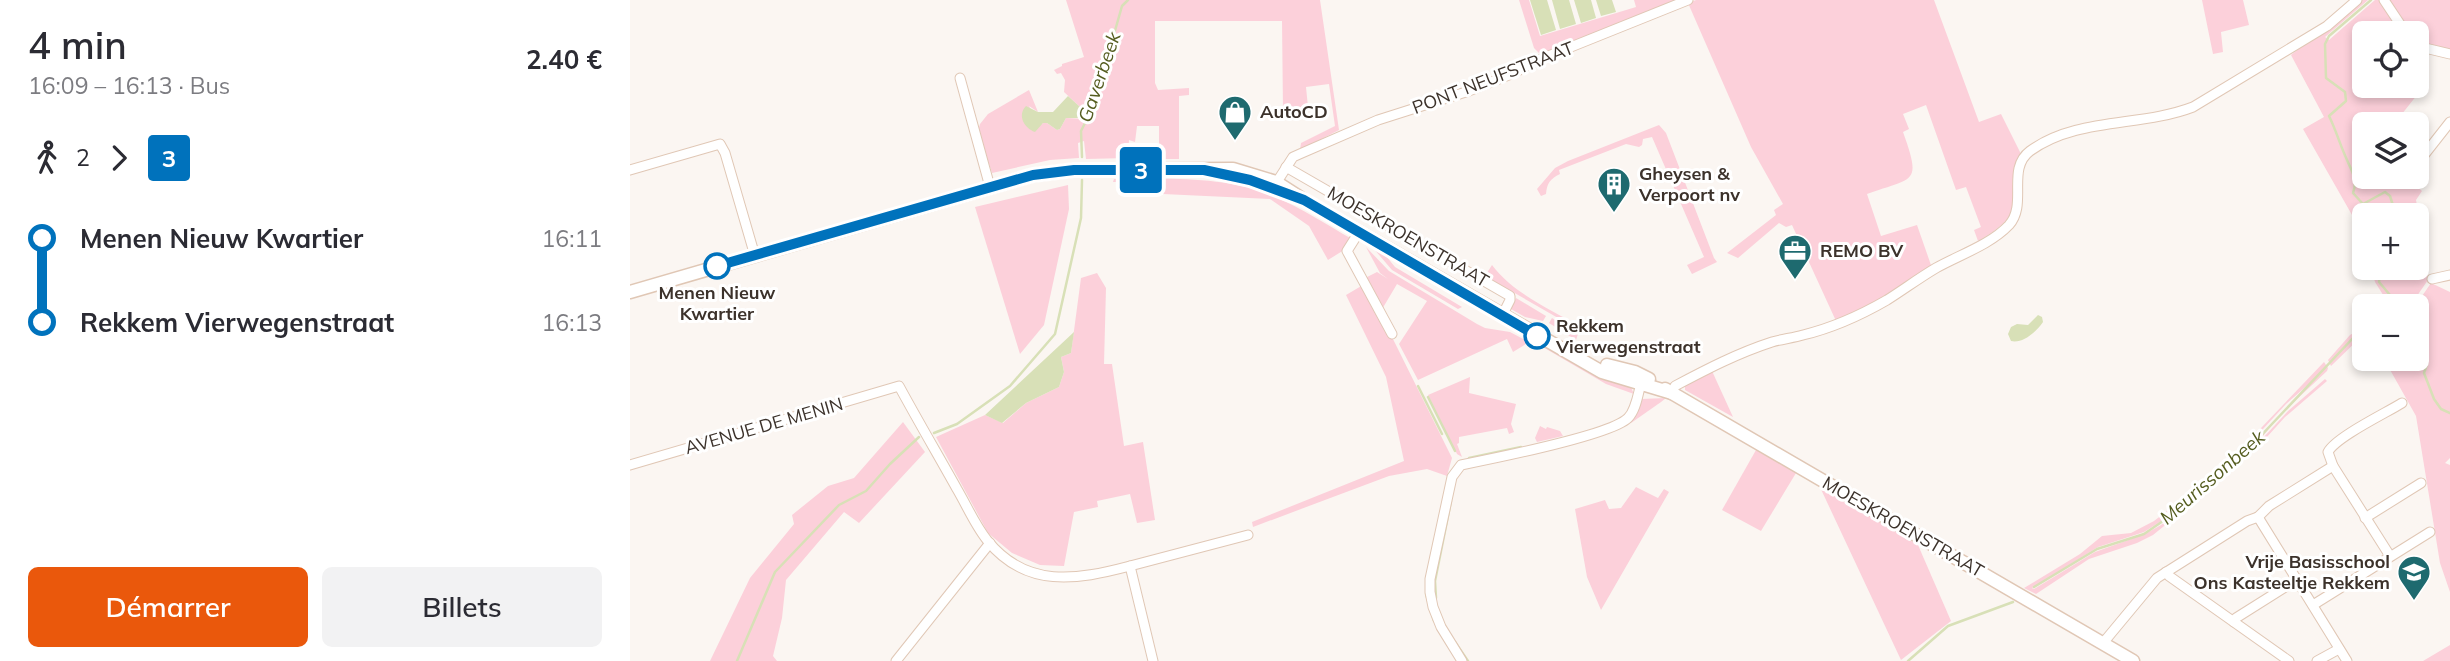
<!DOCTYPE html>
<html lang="fr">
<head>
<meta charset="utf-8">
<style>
  :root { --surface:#fff; --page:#f2f2f3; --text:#2b2b33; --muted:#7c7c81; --accent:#ea580c }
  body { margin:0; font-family:Mulish,sans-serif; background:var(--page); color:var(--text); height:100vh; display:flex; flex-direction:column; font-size:26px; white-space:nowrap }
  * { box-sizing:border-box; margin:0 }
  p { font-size:23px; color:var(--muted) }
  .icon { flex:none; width:38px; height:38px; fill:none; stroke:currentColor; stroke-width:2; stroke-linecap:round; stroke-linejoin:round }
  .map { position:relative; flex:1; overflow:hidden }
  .sheet { display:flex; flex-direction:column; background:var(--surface); width:630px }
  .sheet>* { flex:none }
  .badge { padding:0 14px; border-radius:5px; font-size:24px; line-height:46px }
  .controls { position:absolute; left:1722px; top:21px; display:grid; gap:14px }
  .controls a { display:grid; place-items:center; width:77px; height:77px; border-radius:10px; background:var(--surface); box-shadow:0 4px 10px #0003; font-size:35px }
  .map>.badge { position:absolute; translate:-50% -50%; box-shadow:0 0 0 4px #fff }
  .legs { display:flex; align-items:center; gap:10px; height:77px; padding:0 28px; font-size:23px }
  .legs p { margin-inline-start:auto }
  .head { display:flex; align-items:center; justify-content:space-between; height:119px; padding:0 28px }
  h1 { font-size:38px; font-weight:600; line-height:52px }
  .button { display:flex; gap:14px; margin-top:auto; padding:14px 28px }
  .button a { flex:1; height:80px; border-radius:10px; background:var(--accent); color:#fff; font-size:28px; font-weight:600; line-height:80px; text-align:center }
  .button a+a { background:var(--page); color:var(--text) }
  ul { padding:0 28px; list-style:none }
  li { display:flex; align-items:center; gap:24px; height:84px; font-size:26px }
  li i { display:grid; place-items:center; width:10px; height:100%; margin:0 9px; background:currentColor }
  li i::after { content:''; width:18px; height:18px; margin:-9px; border:5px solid; border-radius:50%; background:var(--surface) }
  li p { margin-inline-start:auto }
  li:first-child i { background:linear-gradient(#0000 50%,currentColor 0) }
  li:last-child i { background:linear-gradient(currentColor 50%,#0000 0) }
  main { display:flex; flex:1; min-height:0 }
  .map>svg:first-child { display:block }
</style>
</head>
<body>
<main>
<section class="sheet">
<div class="head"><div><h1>4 min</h1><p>16:09 – 16:13 · Bus</p></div><b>2.40 €</b></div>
<div class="legs"><svg class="icon" aria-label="walk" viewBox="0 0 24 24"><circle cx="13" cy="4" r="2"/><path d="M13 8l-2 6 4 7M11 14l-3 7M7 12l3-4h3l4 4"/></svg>2<svg class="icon" aria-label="forward" viewBox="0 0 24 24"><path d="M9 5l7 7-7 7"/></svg><b class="badge" style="background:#0072bc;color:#fff">3</b></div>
<ul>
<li><i style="color:#0072bc"></i><b>Menen Nieuw Kwartier</b><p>16:11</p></li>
<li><i style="color:#0072bc"></i><b>Rekkem Vierwegenstraat</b><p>16:13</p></li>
</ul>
<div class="button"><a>Démarrer</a><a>Billets</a></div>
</section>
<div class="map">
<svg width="1820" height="661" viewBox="0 0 1820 661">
  <rect width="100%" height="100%" fill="#fbf6f2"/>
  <g fill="#fcd0da" fill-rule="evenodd">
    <polygon points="436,0 690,0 709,130 670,150 671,143 705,126 699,84 676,87 678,107 653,111 652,21 525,21 525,83 528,90 559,88 559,95 549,96 549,159 529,159 529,126 507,126 505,142 499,140 498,158 456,159 454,141 448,143 449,158 420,160 362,173 348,131 350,124 358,114 399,90 408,112 399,106 409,126 413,123 417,123 427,130 430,129 436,118 457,119 464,112 469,97 464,90 455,106 449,106 434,92 435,80 431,73 427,74 424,70 432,66 432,64 454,57"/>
    <polygon points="889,0 899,0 910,36 1006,7 1004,0 1048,0 910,54 904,48"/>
    <path d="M1066,0H1304L1349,122L1371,114L1391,154C1367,196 1409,207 1348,241L1344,230L1351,227L1336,187L1326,190L1296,105L1273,114L1279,129L1273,132C1292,185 1284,177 1237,194L1251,236L1287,225L1302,268L1256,296L1206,321L1162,225L1156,227L1149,223L1108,258L1097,253L1146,215L1144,210L1153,204L1121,147L1058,3Z"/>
    <polygon points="1572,0 1613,0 1619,25 1591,32 1593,52 1583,54"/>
    <polygon points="1731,0 1738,0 1695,37 1699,40 1745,0 1820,0 1820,51 1799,53 1787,72 1787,33 1734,33 1734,86 1778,86 1787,95 1764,124 1734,124 1734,177 1776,177 1792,191 1786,200 1789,216 1734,215 1734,236 1673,129 1694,117 1661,55"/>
    <path d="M1029,125L1036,133L1084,258L1087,262L1062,274L1057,265L1074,257L1022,137L1013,139L1012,145L1009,147L996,144L929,170L930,174C920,179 917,183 916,194L911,196L907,189L925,168L938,161Z"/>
    <path d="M484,179C538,179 595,175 645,197C672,208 697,225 722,239L714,250L698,260L679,226L640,199L490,192L491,182H483Z"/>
    <polygon points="438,185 439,209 414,325 390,354 345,207"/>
    <polygon points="1787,226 1798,280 1780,306 1760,306 1745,282 1741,268 1787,268"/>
    <polygon points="732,239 752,251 765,267 832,307 828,309 762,270 744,249 729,240"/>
    <polygon points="736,247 759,271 847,324 855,328 880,332 899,342 883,352 877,339 788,380 769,344 797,301 767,284 751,311 733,279 747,272 758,279 750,273"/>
    <path d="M862,265C884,294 920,309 951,327L949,330L855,276Z"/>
    <polygon points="467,273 476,288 474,364 482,364 494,446 513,442 525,520 507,523 500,494 467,501 468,507 444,512 434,566 410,565 382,553 358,533 306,437 355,415 373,423 396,403 429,387 434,372 431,357 441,353 451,278"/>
    <polygon points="1801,283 1820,292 1820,458 1815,463 1820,465 1820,592 1810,563 1786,416 1754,359 1787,359 1787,314 1790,318 1795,314 1790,299"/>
    <polygon points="733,285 761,335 822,458 817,476 797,469 759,476 623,527 622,522 774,461 756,377 716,295"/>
    <polygon points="886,298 916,316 913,321 895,317 881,309"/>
    <polygon points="922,318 948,334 946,340 919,323"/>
    <polygon points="1734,327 1734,330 1724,335 1734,331 1734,334 1701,366 1698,360 1720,335"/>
    <polygon points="907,341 999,383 1004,394 976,384 906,343"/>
    <path d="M1694,362L1698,368L1697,371L1652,413L1619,453L1658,411L1695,379L1697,381L1655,417L1618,458L1616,456L1607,467L1523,535L1507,543L1459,559L1406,594L1394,588L1450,554L1472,536L1501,533L1524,521L1563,491L1611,449ZM1680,383L1607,462L1531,525L1515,534L1465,552L1404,589L1402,588L1468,547L1514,532L1533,520L1600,465L1656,404Z"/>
    <polygon points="1082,371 1103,417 1055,390 1055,386"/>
    <polygon points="840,377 839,393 886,404 881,424 884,432 879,434 877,428 829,437 829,443 827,444 832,457 827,454 798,395"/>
    <polygon points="1036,398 1031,402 1001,423 1011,399"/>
    <polygon points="273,422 295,452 229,523 214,512 156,580 152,618 143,656 147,661 80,661 120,578 164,524 162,515 198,486 224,478"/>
    <polygon points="910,426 916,429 917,427 930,431 933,436 907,442 905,438"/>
    <polygon points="1126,450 1166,473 1131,531 1092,510"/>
    <polygon points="1189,485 1288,545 1321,621 1271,660"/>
    <polygon points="1006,487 1028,498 1034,489 1039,492 971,610 957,577 945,509 975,500 979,509 991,508"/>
    <polygon points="1820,645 1820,661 1793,661"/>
  </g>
  <g fill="#d8e0b7">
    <polygon points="900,0 917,0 926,30 911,35"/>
    <polygon points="922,0 939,0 946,24 930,29"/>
    <polygon points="944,0 961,0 966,18 951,23"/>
    <polygon points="966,0 982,0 986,12 971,16"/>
    <path d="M464,89L468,91L469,97L461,118H436L430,129L427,130L417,123H413L405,132C394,128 387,115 396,106L408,112H423L438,96L449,106H455Z"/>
    <path d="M1408,315L1412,317L1413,322C1407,331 1393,344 1381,341L1378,334L1381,327L1387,324L1398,325Z"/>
    <polygon points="444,332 441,353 431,357 434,372 429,387 396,403 372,423 355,415"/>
  </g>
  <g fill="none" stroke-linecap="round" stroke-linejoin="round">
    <g stroke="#d8e0b7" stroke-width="2.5">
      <path d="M1741,0L1699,36L1695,44L1696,78L1715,92L1716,101L1699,116C1706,130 1710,145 1717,160C1722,172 1728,179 1723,193L1733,204L1755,192L1760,196L1766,215"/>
      <polyline points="467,94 492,6 498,0"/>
      <polyline points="452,157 451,131 458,117"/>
      <polyline points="1751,268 1749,282 1760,295 1763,306"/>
      <polyline points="1787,329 1789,332 1797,364 1794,373 1804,399 1811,409 1820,413"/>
      <polyline points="788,386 812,434"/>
      <polyline points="798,397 825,451"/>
      <polyline points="304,433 327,424 380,386 425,334 451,218 452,180"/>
      <polyline points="839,458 891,447"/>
      <polyline points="1404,587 1467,549 1514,534 1533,521 1607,461 1724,337 1734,331"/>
      <polyline points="796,594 804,621"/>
      <polyline points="806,598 805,581 821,501"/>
      <polyline points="825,642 838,661"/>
      <polyline points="107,661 145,572 209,505 236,491 260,464 289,437"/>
      <polyline points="1278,661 1318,626 1383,602"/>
    </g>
    <defs>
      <g id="minor">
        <polyline points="1754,0 1776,33"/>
        <polyline points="1787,43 1795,48 1820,54"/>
        <polyline points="330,78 360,187"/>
        <polyline points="1787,164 1820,122"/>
        <polyline points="656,167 880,296 880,300 872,316"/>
        <polyline points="0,170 90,144 95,153 125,256"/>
        <polyline points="643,188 663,157 672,153 748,120 839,91 884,73 906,61 1058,0"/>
        <polyline points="729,232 717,251 762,334"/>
        <polyline points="1802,279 1820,275"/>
        <path d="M1042,393L1045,386C1077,369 1108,353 1142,342C1152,339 1163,338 1173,335C1202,328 1231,315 1257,300C1273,290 1289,278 1306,268C1329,255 1360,245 1379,225C1398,204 1376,169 1400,151C1447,117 1511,127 1563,107L1697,26L1727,0"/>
        <path d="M0,465L269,386C288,421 308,455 327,489C337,506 345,525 357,540C396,589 447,580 500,566"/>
        <polyline points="1628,517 1717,661"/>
        <polyline points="1628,517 1639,506 1703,466"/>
        <polyline points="1735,518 1791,483"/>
        <path d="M1760,556L1703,466L1698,452C1706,437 1756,413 1772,403"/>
        <polyline points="1536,572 1539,576 1659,661"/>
        <polyline points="1683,605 1800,532"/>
        <polyline points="1604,622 1606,618 1668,579"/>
        <polyline points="1473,643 1527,578 1617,521 1628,517"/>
        <polyline points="266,661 360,543"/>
        <polyline points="523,661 500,566 618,535"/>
        <path d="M832,661L811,627L803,607L800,592V579L822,477L831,465C861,459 981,435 998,418C1006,410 1008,394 1011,383"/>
        <polyline points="1687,661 1709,649"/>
      </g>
      <g id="secondary">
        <polyline points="0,292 403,175 444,170 603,169 646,182 674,200 972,372 1042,393"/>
        <polyline points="977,365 1005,372 1019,379"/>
        <polyline points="1035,389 1503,661"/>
      </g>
    </defs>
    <use href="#minor" stroke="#e0c7b5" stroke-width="11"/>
    <use href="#secondary" stroke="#e0c7b5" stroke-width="15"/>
    <use href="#minor" stroke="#fff" stroke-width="9"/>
    <use href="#secondary" stroke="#fff" stroke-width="12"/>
  </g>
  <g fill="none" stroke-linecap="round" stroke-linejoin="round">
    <defs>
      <polyline id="line-1" points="87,266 403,175 444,170 574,170 620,180 674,200 907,336"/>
    </defs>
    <use href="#line-1" stroke="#fff" stroke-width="16"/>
    <use href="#line-1" stroke="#0072bc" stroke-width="10"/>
  </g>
  <defs>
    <symbol id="shop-pin" viewBox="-11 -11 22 30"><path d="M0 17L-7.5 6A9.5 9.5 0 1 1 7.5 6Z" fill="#1e6a6f" stroke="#fff"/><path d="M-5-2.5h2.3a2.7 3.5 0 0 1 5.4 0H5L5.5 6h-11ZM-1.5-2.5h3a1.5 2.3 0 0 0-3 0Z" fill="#fff"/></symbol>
    <symbol id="building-pin" viewBox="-11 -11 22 30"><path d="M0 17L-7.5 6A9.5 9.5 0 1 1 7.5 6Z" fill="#1e6a6f" stroke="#fff"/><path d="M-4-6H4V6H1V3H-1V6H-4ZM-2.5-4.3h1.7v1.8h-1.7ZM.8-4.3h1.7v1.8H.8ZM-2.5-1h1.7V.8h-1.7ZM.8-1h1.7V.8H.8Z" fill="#fff"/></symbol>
    <symbol id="office-pin" viewBox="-11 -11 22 30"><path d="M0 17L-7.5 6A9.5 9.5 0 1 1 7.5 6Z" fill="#1e6a6f" stroke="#fff"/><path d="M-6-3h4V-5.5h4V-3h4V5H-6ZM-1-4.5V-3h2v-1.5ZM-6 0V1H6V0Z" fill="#fff"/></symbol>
    <symbol id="school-pin" viewBox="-11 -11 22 30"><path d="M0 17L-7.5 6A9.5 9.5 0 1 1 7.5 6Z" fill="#1e6a6f" stroke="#fff"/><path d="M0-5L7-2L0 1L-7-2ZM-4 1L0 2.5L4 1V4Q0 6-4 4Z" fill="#fff"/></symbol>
  </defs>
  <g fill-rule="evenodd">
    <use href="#shop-pin" x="586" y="93" width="38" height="52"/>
    <use href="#building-pin" x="965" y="165" width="38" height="52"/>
    <use href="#office-pin" x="1146" y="232" width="38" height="52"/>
    <use href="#school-pin" x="1765" y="553" width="38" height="52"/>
  </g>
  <g fill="#fff" stroke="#0072bc" stroke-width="3.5">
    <circle cx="87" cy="266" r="12"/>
    <circle cx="907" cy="336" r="12"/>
  </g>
  <g text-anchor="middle" stroke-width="6" stroke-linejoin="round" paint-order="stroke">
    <g font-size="18" fill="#3c322b" stroke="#fff">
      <text transform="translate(863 78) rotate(-21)" y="6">PONT NEUFSTRAAT</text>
      <text transform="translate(778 237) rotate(30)" y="6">MOESKROENSTRAAT</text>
      <text transform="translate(134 426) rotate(-16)" y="6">AVENUE DE MENIN</text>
      <text transform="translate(1273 527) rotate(30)" y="6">MOESKROENSTRAAT</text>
    </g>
    <g font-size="18" font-weight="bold" fill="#3c322b" stroke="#fff" text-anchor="start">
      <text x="630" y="118">AutoCD</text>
      <text x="1009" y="180">Gheysen &amp;<tspan x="1009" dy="21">Verpoort nv</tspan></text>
      <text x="1190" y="257">REMO BV</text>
      <text x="1760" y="568" text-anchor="end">Vrije Basisschool<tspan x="1760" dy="21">Ons Kasteeltje Rekkem</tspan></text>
    </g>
    <g font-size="18" font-weight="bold" fill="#3c322b" stroke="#fff">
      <text x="87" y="299">Menen Nieuw<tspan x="87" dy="21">Kwartier</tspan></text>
      <text x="926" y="332" text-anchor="start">Rekkem<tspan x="926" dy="21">Vierwegenstraat</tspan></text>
    </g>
    <g font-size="19" font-style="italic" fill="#555d20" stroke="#fff">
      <text transform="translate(469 77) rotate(-71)" y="7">Gaverbeek</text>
      <text transform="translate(1582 477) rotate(-41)" y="7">Meurissonbeek</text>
    </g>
  </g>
</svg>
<div class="controls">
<a><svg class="icon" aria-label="locate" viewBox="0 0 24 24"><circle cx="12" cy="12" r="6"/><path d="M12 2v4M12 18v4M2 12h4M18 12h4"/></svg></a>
<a><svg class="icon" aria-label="layers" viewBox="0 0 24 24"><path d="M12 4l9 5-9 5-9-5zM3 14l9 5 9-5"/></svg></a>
<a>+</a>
<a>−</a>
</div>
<b class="badge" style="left:511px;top:170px;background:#0072bc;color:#fff">3</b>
</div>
</main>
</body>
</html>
